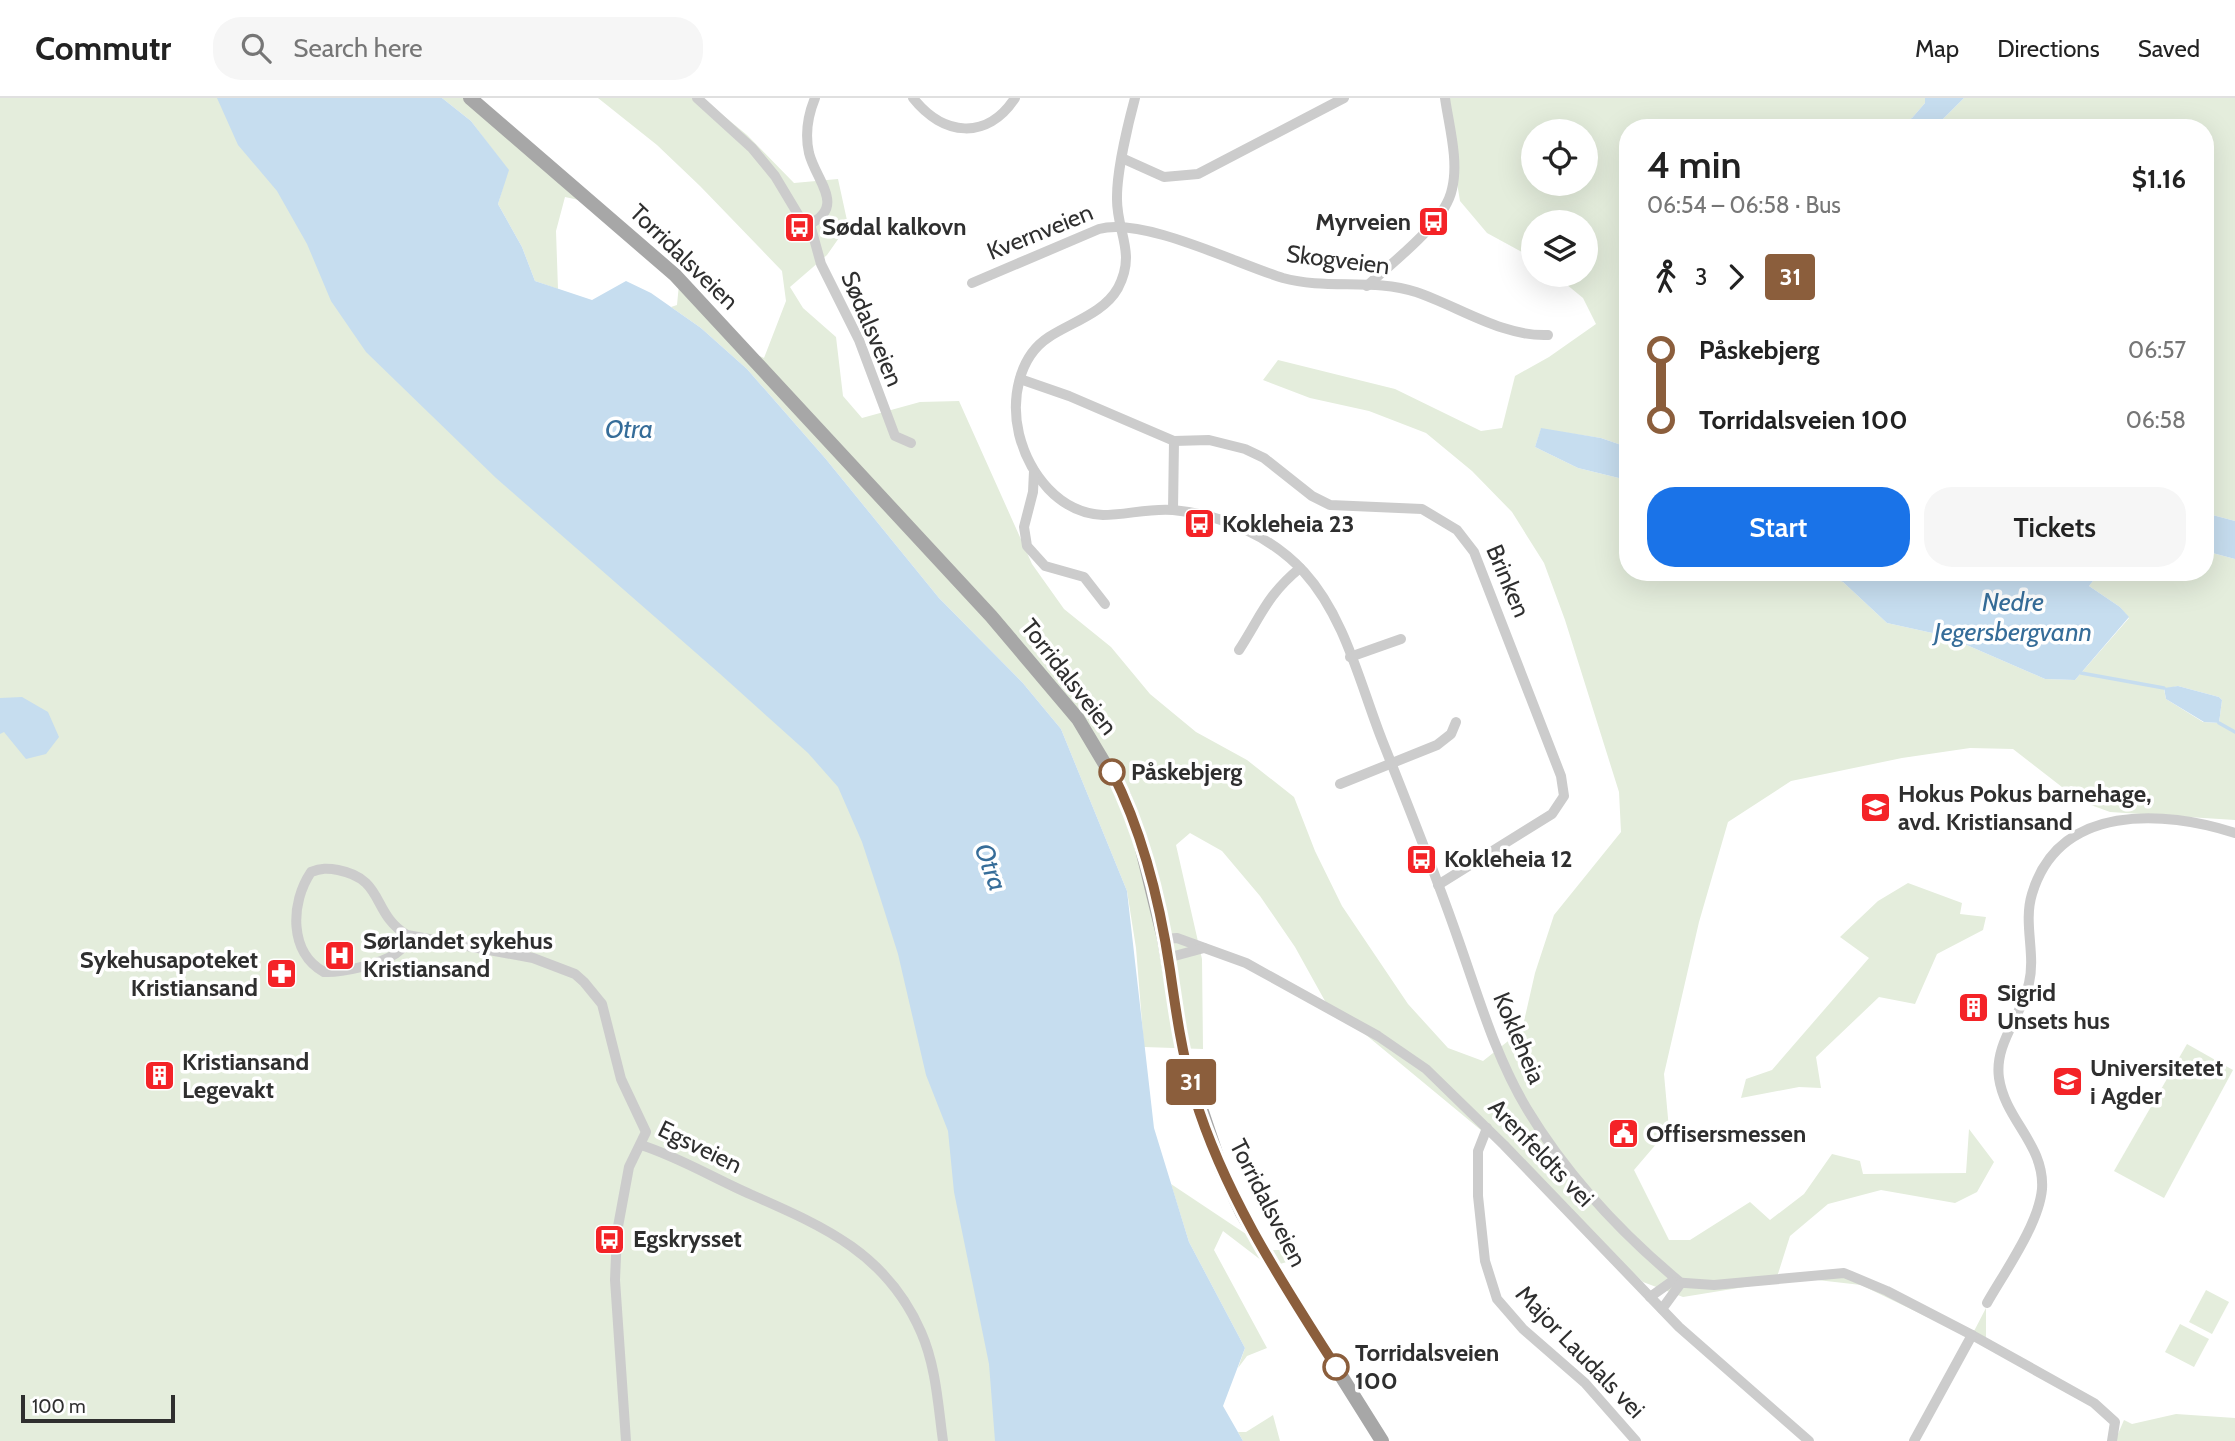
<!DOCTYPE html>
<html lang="en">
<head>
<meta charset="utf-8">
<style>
  :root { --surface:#fff; --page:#f6f6f6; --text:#222; --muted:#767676; --line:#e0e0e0; --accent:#1a73e8 }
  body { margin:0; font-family:Cabin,sans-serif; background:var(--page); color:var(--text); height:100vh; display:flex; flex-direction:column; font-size:26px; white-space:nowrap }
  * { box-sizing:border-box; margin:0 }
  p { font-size:23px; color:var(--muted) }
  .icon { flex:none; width:38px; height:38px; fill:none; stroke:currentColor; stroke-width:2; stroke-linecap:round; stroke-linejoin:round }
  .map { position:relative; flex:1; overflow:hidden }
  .drawer { position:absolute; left:1619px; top:21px; width:595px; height:462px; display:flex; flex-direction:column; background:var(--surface); border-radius:28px; box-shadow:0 7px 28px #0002 }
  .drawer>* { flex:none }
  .badge { padding:0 14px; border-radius:5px; font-size:24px; line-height:46px }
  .buttons { position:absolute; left:1521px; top:21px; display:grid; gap:14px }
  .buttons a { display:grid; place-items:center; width:77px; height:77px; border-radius:50%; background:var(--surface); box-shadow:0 7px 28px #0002; font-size:35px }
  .scale { position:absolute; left:21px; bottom:18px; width:154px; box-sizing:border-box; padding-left:7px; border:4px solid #2f2f2f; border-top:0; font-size:19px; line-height:24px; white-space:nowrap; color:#2f2f2f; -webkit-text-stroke:5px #fff; paint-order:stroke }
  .map>.badge { position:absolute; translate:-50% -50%; box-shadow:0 0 0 4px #fff }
  .legs { display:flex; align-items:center; gap:10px; height:77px; padding:0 28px; font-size:23px }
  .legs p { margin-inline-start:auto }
  .head { display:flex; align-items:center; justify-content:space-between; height:119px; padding:0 28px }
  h1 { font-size:38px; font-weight:600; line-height:52px }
  .action { display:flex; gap:14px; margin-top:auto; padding:14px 28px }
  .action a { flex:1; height:80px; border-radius:28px; background:var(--accent); color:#fff; font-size:28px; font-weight:600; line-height:80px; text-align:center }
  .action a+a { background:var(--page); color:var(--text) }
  ul { padding:0 28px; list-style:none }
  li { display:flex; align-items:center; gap:24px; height:70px; font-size:26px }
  li i { display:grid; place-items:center; width:10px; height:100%; margin:0 9px; background:currentColor }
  li i::after { content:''; width:18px; height:18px; margin:-9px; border:5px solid; border-radius:50%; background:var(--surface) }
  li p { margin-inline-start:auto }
  li:first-child i { background:linear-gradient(#0000 50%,currentColor 0) }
  li:last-child i { background:linear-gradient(currentColor 50%,#0000 0) }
  header { display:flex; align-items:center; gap:42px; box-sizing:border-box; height:98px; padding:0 35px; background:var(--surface); border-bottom:2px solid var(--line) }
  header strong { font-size:33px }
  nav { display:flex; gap:38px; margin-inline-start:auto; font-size:24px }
  .search { width:490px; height:63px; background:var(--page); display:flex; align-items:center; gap:18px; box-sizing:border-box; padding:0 24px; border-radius:28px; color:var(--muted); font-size:26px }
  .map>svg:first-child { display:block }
</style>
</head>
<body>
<header>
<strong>Commutr</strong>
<div class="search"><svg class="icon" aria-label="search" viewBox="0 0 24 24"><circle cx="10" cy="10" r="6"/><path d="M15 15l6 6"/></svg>Search here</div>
<nav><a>Map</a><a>Directions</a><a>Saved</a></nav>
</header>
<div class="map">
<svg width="2235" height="1343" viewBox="0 0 2235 1343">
  <rect width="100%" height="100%" fill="#fff"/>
  <g fill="#e4eddc" fill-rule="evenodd">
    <polygon points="0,0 281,0 862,637 1095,1343 0,1343"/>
    <path d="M442,0H471L649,150L751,254L764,260L786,203L782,173L700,88L657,47L598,0H702L747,37L794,85L838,81L848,127L827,157L790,189L803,210L836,239L843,298L862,320L920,304L959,303L1032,466L1064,511L1111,549L1150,596L1196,634L1247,662L1294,699L1315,753L1342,808L1408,906L1448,950L1483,963L1522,932L1535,875L1554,817L1621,734L1619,694L1565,522L1544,465L1512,414L1472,373L1426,335L1369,313L1310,300L1263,282L1278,262L1395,291L1481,333L1502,330L1515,278L1549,259L1596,226L1583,200L1555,177H1586V124H1533V160L1487,135L1460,103L1443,0H1925V5L1912,20L1893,30H1628L1627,349L1601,340L1541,331L1535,349L1578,370L1627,382L1628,474H1812L1843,484L1887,525L1946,538L2045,581L2075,582L2129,520L2120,509L2089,488L2100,474H2205V453L2235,461V722L2110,714L2080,703L2013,651L1970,650L1902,660L1791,683L1728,724L1699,824L1664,976L1669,1031L1634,1072L1669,1142H1690L1750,1104L1770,1122L1804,1096L1832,1056L1860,1063L1863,1076L1966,1075L1969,1031L1994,1064L1977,1094L1955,1105L1881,1092L1828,1106L1790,1138L1777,1179L1832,1173L1972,1237L1986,1210V1246L2012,1260L1861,1187L1800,1180L1683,1199L1643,1184L1554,1102L1511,1057L1325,903L1295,849L1260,798L1222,753L1190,735L1176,747L1202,861L1203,951L1144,949L1136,850L1127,793L1061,631L1022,584L939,500L825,360L747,271L701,230L671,209L677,207L679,186L632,137L599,110L593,105L565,99L556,133L558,191L535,183L522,149L498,106L508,72L471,23ZM1533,33H1586V86H1533ZM2178,588L2219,599L2222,602L2219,625L2203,624L2166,601L2164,591Z"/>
    <polygon points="1964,0 2235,0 2235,423 2205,415 2205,30 1934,30"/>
    <polygon points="1908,785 1962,805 1960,816 1986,819 1983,832 1937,856 1915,906 1879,899 1816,959 1821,990 1799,989 1741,1000 1746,981 1772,972 1869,860 1840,839 1878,803"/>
    <polygon points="2187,946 2233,972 2164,1100 2114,1073"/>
    <polygon points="1171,1086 1270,1152 1284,1152 1290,1163 1270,1169 1223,1133 1214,1152 1267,1250 1247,1258 1238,1270 1245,1250 1189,1144"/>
    <polygon points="2206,1192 2229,1204 2212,1236 2189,1224"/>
    <polygon points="2180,1226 2209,1241 2194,1269 2165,1254"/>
    <polygon points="2176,1316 2235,1320 2235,1343 2115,1343 2124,1322 2132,1326"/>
    <polygon points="1273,1317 1280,1343 1243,1343 1238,1334 1246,1334"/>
  </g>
  <g fill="#c6ddef">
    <polygon points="217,0 442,0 471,23 509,72 498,106 522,149 535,183 592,202 626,183 651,195 701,230 747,271 825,360 939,500 1022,584 1061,631 1127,793 1154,1030 1189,1144 1245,1250 1223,1308 1243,1343 995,1343 989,1266 954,1094 948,1033 926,977 898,856 880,799 862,744 838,689 808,655 719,575 496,380 366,254 331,203 307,146 277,93 238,47"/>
    <polygon points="1925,0 1964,0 1934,30 1893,30 1912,20 1925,5"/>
    <polygon points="1541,330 1601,340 1627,349 1627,382 1578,370 1535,349"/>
    <polygon points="2205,415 2235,423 2235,461 2205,453"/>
    <polygon points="1812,474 2100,474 2089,488 2120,509 2129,519 2075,582 2045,581 1946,538 1887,525 1843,484"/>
    <polygon points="2178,588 2219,599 2222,602 2219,625 2204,624 2166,601 2164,590"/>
    <polygon points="22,599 48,614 59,639 46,656 26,661 4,634 0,636 0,600"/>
  </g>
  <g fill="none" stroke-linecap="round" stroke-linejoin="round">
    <g stroke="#c6ddef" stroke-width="3.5">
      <polyline points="2081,575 2164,590"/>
      <polyline points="2219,625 2235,634"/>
    </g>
    <g stroke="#ccc" stroke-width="10">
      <polyline points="697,0 752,50 775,78 799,118 810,126 821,166 859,242 895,338 911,345"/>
      <path d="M913,0C943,38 987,43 1015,0"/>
      <path d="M1135,0C1128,26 1117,73 1117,99C1116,134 1137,154 1118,190C1104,215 1072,224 1049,239C1018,259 1011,302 1019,336C1029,376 1059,415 1103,417C1126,417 1149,410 1173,412C1221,416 1271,438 1304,474C1345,519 1360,586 1382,642C1408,707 1434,772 1457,838C1478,897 1495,958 1527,1011C1568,1079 1621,1135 1681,1185"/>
      <polyline points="1124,61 1164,79 1198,76 1344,0"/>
      <path d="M810,126C846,108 816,83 809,55C805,37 808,17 815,0"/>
      <path d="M972,185L1099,131C1144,119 1237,166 1283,180C1326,192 1374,180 1416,194C1458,208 1502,239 1548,237"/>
      <path d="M1367,188C1392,164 1445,126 1452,91C1459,63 1449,28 1445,0"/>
      <polyline points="1020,281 1069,298 1174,343 1209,342 1245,351 1264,360 1312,398 1330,407 1422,411 1457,432 1474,454 1561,678 1564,698 1552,716 1438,787"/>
      <polyline points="1034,373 1033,394 1024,429 1027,448 1045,468 1084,479 1105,506"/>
      <polyline points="1173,412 1174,343"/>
      <path d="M1239,552C1261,518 1267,497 1300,470"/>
      <polyline points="1350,559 1401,541"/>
      <polyline points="1340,686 1437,647 1451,636 1456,624"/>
      <path d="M417,840C406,844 404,850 395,856C381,866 341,875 324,874C289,855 290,805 311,774C321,770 328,770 338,772C385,781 371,815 407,837L533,860L575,876L584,884L602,906L621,981L646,1034L629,1069L617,1134L615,1182L626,1343"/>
      <polyline points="1164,841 1177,840 1246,865 1378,938 1426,971 1504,1047 1679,1229 1809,1343"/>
      <polyline points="1167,860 1204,850"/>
      <polyline points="1487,1030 1478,1053 1478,1098 1485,1163 1497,1201 1523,1231 1585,1285 1636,1343"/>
      <path d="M641,1047C679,1059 715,1081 752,1097C825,1129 887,1156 921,1234C936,1268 938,1307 943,1343"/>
      <polyline points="1650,1199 1671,1184 1714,1187 1844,1175 1887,1193 1972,1237 2094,1305 2115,1324 2112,1343"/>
      <path d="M1987,1205C2004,1175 2039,1126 2042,1091C2045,1047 2005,1022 1999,980C1994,945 2022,918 2029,885C2036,856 2023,825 2032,796C2059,705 2164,712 2235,735"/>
      <polyline points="1662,1211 1681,1185"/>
      <polyline points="1914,1343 1972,1237"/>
    </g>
    <polyline stroke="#a7a7a7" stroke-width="14" points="470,0 675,177 991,518 1078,621 1124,698 1140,743 1164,841 1185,963 1221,1070 1242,1115 1281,1182 1382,1343"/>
  </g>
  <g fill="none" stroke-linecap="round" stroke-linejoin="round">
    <defs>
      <path id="line-1" d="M1112,674C1143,735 1160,805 1170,872C1176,914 1182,956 1194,997C1224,1096 1281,1183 1336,1269"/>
    </defs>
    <use href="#line-1" stroke="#fff" stroke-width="16"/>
    <use href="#line-1" stroke="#8b5e3c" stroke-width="10"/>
  </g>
  <defs>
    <symbol id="bus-square" viewBox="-11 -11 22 22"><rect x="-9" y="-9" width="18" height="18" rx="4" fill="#f42327" stroke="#fff"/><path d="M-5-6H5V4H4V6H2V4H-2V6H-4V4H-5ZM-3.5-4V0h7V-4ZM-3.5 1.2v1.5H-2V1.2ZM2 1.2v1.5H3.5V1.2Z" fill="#fff"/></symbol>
    <symbol id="school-square" viewBox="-11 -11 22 22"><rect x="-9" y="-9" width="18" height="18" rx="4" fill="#f42327" stroke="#fff"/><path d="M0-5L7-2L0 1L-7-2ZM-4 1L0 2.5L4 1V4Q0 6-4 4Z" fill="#fff"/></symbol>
    <symbol id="hospital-square" viewBox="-11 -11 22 22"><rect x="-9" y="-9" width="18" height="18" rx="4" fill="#f42327" stroke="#fff"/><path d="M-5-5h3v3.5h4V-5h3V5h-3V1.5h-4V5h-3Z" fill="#fff"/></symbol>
    <symbol id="pharmacy-square" viewBox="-11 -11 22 22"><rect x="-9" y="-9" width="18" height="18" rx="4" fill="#f42327" stroke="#fff"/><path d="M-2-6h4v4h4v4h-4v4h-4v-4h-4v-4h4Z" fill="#fff"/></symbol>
    <symbol id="building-square" viewBox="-11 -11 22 22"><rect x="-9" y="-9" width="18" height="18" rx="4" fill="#f42327" stroke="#fff"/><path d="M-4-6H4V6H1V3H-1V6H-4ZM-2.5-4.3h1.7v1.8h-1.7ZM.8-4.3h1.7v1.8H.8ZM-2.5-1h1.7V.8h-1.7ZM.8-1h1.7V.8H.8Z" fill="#fff"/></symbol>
    <symbol id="university-square" viewBox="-11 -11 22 22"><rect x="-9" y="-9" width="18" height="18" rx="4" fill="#f42327" stroke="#fff"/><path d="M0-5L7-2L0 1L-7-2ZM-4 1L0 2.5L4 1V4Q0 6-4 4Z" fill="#fff"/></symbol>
    <symbol id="civic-square" viewBox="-11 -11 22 22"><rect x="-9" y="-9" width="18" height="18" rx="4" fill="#f42327" stroke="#fff"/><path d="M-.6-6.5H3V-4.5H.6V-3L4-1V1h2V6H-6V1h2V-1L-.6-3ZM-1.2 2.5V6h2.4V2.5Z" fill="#fff"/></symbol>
  </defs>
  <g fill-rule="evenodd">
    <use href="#bus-square" x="1416" y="106" width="35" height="35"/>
    <use href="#bus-square" x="782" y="112" width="35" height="35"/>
    <use href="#bus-square" x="1182" y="408" width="35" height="35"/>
    <use href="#school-square" x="1858" y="692" width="35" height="35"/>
    <use href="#bus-square" x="1404" y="744" width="35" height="35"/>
    <use href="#hospital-square" x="322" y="840" width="35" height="35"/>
    <use href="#pharmacy-square" x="264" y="858" width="35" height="35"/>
    <use href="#building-square" x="1956" y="892" width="35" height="35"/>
    <use href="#building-square" x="142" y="960" width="35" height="35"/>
    <use href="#university-square" x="2050" y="966" width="35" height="35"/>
    <use href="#civic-square" x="1606" y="1018" width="35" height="35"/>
    <use href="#bus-square" x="592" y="1124" width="35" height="35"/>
  </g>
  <g fill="#fff" stroke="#8b5e3c" stroke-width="3.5">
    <circle cx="1112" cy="674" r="12"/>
    <circle cx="1336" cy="1269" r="12"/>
  </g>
  <g text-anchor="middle" stroke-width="7" stroke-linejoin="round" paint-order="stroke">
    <g font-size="24" font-weight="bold" fill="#2f2f2f" stroke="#fff" text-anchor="start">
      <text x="1411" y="132" text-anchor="end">Myrveien</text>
      <text x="822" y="137">Sødal kalkovn</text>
      <text x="1222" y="434">Kokleheia 23</text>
      <text x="1898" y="704">Hokus Pokus barnehage,<tspan x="1898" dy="28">avd. Kristiansand</tspan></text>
      <text x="1444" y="769">Kokleheia 12</text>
      <text x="363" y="851">Sørlandet sykehus<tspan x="363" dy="28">Kristiansand</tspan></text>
      <text x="258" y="870" text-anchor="end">Sykehusapoteket<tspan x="258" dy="28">Kristiansand</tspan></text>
      <text x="1997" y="903">Sigrid<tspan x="1997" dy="28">Unsets hus</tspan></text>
      <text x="182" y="972">Kristiansand<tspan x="182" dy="28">Legevakt</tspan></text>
      <text x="2090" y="978">Universitetet<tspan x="2090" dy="28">i Agder</tspan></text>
      <text x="1646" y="1044">Offisersmessen</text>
      <text x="633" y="1149">Egskrysset</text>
    </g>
    <g font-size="24" fill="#2f2f2f" stroke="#fff">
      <text transform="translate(1040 134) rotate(-22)" y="8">Kvernveien</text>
      <text transform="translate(684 159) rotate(44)" y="8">Torridalsveien</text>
      <text transform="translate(1338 162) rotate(7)" y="8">Skogveien</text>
      <text transform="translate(872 231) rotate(67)" y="8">Sødalsveien</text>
      <text transform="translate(1508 483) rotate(67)" y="8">Brinken</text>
      <text transform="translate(1069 579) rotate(52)" y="8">Torridalsveien</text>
      <text transform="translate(1519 940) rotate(67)" y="8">Kokleheia</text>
      <text transform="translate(700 1049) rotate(26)" y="8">Egsveien</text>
      <text transform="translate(1541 1055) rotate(46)" y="8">Arenfeldts vei</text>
      <text transform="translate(1268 1105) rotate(63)" y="8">Torridalsveien</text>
      <text transform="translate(1580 1254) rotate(46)" y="8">Major Laudals vei</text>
    </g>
    <g font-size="24" font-weight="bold" fill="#2f2f2f" stroke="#fff" text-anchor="start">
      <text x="1131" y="682">Påskebjerg</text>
      <text x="1355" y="1263">Torridalsveien<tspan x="1355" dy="28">100</tspan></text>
    </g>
    <g font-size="26" font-style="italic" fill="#366d99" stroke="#fff">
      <text x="629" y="340">Otra</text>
      <text x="2013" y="513">Nedre<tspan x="2013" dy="30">Jegersbergvann</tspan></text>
      <text transform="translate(991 769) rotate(70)" y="9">Otra</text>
    </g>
  </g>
</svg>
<div class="buttons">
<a><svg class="icon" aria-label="locate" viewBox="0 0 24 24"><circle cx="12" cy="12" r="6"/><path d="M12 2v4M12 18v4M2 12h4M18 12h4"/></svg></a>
<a><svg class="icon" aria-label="layers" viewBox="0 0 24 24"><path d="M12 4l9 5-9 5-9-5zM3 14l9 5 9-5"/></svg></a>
</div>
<div class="scale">100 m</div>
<b class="badge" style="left:1191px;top:984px;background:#8b5e3c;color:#fff">31</b>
<section class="drawer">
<div class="head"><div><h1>4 min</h1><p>06:54 – 06:58 · Bus</p></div><b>$1.16</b></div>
<div class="legs"><svg class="icon" aria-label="walk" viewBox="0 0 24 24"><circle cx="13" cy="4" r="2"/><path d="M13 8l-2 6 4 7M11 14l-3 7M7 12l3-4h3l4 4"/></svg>3<svg class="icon" aria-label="forward" viewBox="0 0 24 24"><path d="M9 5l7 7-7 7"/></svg><b class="badge" style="background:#8b5e3c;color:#fff">31</b></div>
<ul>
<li><i style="color:#8b5e3c"></i><b>Påskebjerg</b><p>06:57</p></li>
<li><i style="color:#8b5e3c"></i><b>Torridalsveien 100</b><p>06:58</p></li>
</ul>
<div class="action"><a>Start</a><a>Tickets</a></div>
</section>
</div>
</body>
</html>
